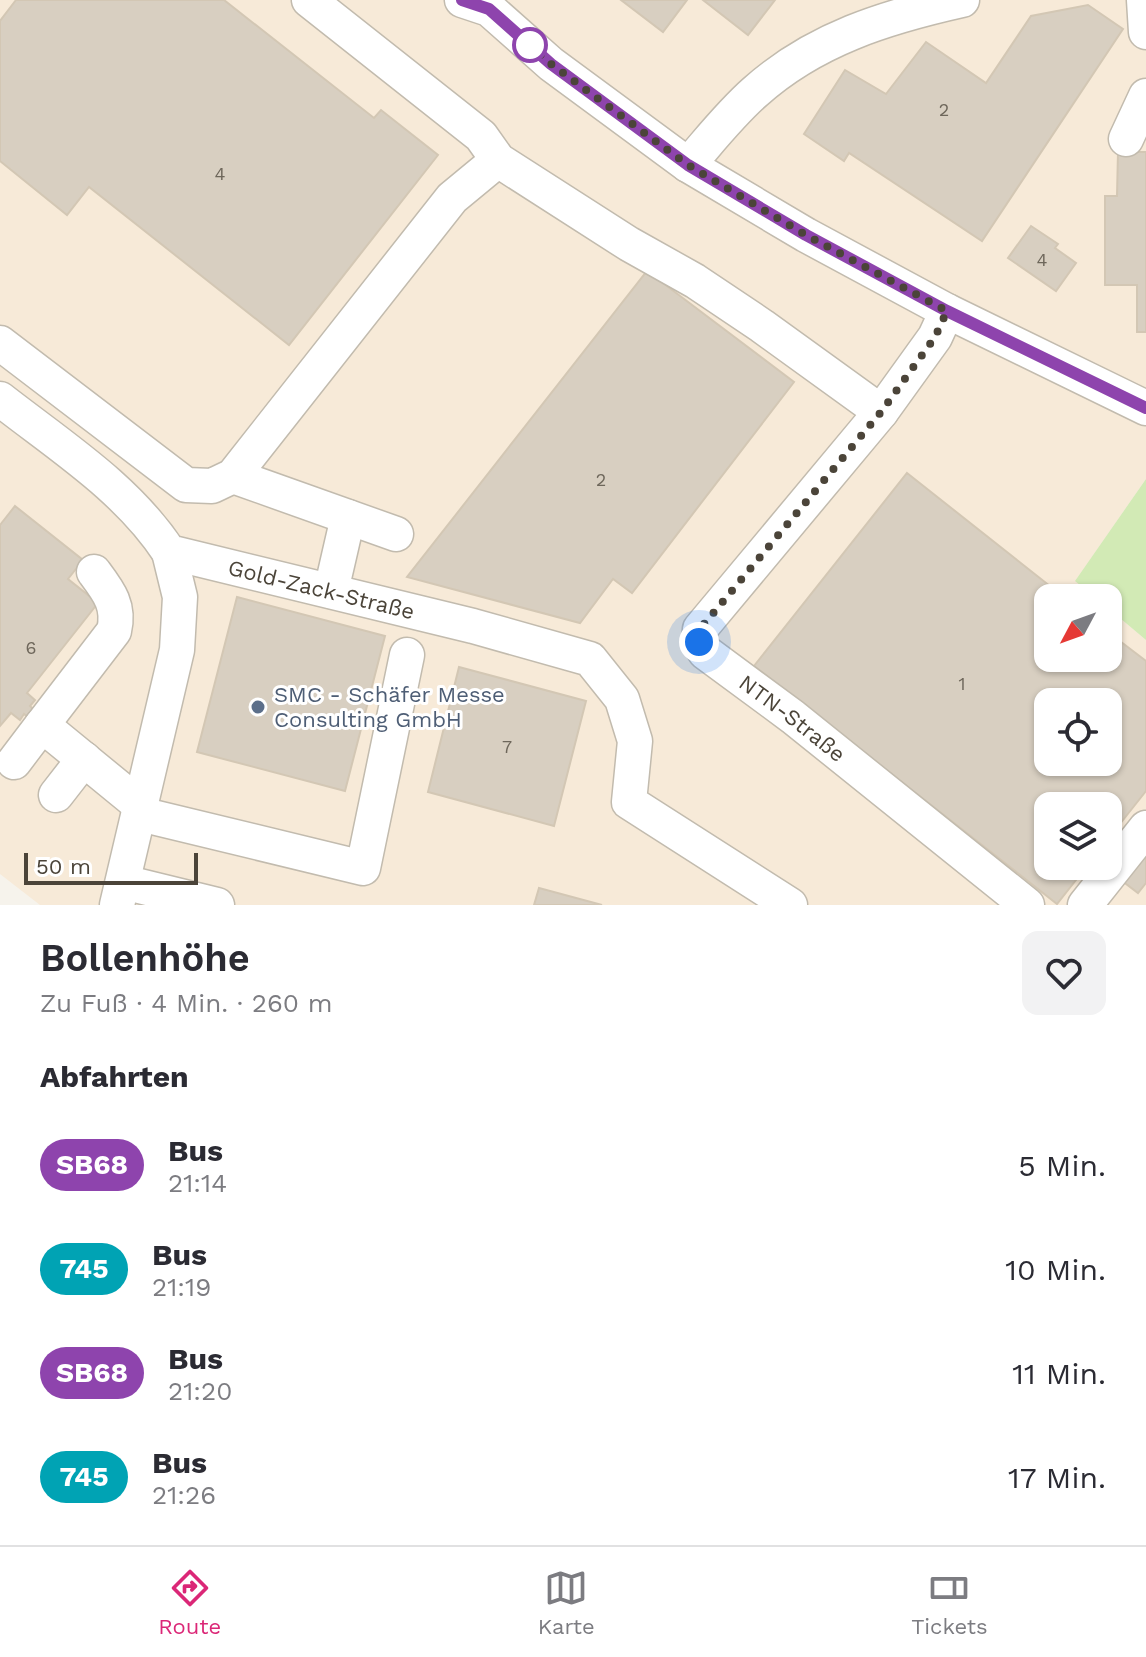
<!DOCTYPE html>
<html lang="de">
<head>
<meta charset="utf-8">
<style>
  :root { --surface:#fff; --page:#f2f2f3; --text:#2b2b33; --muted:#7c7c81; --line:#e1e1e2; --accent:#db2777 }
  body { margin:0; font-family:"Work Sans",sans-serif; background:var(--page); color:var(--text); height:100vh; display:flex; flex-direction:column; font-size:30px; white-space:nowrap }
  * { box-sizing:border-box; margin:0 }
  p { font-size:26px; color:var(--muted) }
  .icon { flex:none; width:44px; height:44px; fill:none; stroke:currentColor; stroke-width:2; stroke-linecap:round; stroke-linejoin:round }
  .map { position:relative; height:905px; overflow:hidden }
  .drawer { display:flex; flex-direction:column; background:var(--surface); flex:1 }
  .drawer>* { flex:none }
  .badge { padding:0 16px; border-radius:26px; font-size:28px; line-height:52px }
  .needle { width:52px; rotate:229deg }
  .buttons { position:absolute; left:1034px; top:584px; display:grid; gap:16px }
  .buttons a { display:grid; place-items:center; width:88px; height:88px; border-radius:16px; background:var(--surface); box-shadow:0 2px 6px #0004; font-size:40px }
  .scale { position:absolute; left:24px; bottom:20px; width:174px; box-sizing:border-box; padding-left:8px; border:4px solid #4b4439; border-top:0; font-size:22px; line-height:28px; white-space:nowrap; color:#4b4439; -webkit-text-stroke:6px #fff; paint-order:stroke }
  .you { position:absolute; width:40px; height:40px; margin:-20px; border:6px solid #fff; border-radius:50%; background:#1a73e8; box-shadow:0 0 0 12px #1a73e833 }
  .map>.badge { position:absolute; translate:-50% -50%; box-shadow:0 0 0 4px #fff }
  h2 { padding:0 40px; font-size:30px; line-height:72px }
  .round { display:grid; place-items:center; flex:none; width:84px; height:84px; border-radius:16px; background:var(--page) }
  .headline { display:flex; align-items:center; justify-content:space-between; height:136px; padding:0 40px }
  h1 { font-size:38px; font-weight:600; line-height:60px }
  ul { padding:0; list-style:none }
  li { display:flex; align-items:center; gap:24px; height:104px; padding:0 40px }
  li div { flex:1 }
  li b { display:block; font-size:30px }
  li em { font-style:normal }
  li .badge { min-width:88px; font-weight:700; text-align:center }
  .tab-bar { display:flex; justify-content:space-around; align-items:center; height:112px; border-top:2px solid var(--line); background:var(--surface); font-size:22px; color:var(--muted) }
  .tab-bar a { display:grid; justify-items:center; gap:4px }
  .tab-bar .active { color:var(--accent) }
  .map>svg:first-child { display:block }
</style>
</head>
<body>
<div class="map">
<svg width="1146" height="905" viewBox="0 0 1146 905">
  <rect width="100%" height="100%" fill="#f6f3ec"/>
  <path fill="#f7ead8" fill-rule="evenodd" d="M0,0H1146V479L1076,580L1096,598H1048V658H1108V608L1146,640V905H40L0,874ZM1048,702H1108V762H1048ZM1048,806H1108V866H1048Z"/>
  <polygon fill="#d2eab5" points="1146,479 1146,640 1108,608 1108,598 1096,598 1075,581"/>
  <g fill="#d8cfc1" stroke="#d3c7b4" stroke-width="2" fill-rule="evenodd">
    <polygon points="16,0 224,0 374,118 381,110 438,155 289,345 89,187 67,215 0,161 0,21"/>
    <polygon points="621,0 687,0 663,32"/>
    <polygon points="703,0 775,0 748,35"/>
    <polygon points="1088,5 1123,29 982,241 849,153 844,161 804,134 845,70 886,94 926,42 986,83 1031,16"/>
    <polygon points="1118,152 1146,152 1146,332 1137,332 1137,285 1105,285 1105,196 1117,196"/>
    <polygon points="1031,226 1058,244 1055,248 1076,263 1056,291 1008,258"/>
    <polygon points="647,271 794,382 632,593 613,579 580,623 407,577"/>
    <path d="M907,473L1065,598H1048V658H1108V632L1146,661V791L1108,839V806H1048V866H1087L1057,904L754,666ZM1048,702H1108V762H1048Z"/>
    <polygon points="15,506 83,560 68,579 98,603 27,693 35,700 30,706 35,711 29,718 24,714 20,720 11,713 0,726 0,525"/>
    <polygon points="237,597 385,636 345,791 197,752"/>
    <polygon points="459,667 586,701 554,826 428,792"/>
    <polygon points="1146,849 1146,883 1138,893 1121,880"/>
    <polygon points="539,888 602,905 534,905"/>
  </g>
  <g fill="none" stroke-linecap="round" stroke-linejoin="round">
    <defs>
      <g id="minor">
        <polyline points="309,0 481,136 498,160 629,244 695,281 762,326 881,412"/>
        <polyline points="462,0 489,9 551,64 688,165 806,235 947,311 1146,408"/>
        <polyline points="1144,0 1146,32"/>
        <polyline points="1126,139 1146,96"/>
        <path d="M688,165C710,140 730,114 755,92C814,39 886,17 962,0"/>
        <path id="s1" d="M947,311L935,337L881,412L700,629L699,642L705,652L793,717L1027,905"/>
        <polyline points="0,343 186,485 212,486 233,476 452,198 498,160"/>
        <path id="s2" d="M0,399C60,446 127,488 169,552L473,626L590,659L622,699L635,741L629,802L790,905"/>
        <polyline points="233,476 396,534"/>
        <polyline points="331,591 348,517"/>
        <path d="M42,725L114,631C120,606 109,592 94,572"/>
        <polyline points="14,762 42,725 141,806"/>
        <polyline points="56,795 84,759"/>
        <polyline points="140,814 363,868 407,655"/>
        <polyline points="123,882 217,905"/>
        <polyline points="117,905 177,650 180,597 169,552"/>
        <polyline points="1085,905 1146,828"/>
      </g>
    </defs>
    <use href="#minor" stroke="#c2bbae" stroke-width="37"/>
    <use href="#minor" stroke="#fff" stroke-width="34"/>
  </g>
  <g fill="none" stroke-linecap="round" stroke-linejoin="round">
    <defs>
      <polyline id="line" points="462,0 489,9 551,64 688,165 806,235 947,311 1146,408"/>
    </defs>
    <use href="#line" stroke="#fff" stroke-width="18"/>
    <use href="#line" stroke="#8e44ad" stroke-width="12"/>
    <polyline stroke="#4b4439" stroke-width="8" stroke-dasharray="0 14.4" points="530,45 551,64 688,165 806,235 947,311 935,337 881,412 700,629 699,642"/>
  </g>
  <circle fill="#fff" stroke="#8e44ad" stroke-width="4" cx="530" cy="45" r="16"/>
  <circle fill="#5c6f8a" stroke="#fff" stroke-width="3" cx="258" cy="707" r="8"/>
  <g text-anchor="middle" stroke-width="6" stroke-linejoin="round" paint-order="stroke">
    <g font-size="18" fill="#6e675b">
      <text x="944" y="116">2</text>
      <text x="220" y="180">4</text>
      <text x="1042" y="266">4</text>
      <text x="601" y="486">2</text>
      <text x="31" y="654">6</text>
      <text x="962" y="690">1</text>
      <text x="507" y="753">7</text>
    </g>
    <g font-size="22" fill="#4b4439" stroke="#fff">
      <text dy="8" stroke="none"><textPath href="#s2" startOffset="386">Gold-Zack-Straße</textPath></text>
      <text dy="8" stroke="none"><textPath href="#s1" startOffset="538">NTN-Straße</textPath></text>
    </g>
    <g font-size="22" fill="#4e5e75" stroke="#fff" text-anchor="start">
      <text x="274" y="702">SMC - Schäfer Messe<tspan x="274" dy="25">Consulting GmbH</tspan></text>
    </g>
  </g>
</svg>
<div class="buttons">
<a><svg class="needle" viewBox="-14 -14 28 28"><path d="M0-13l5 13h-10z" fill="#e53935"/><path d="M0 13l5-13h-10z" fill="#7c7c81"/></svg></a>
<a><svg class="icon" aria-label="locate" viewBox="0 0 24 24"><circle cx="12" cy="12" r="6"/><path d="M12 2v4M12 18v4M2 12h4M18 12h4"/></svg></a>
<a><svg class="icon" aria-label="layers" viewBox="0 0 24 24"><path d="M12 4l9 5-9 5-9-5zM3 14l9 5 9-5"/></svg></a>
</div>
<div class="scale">50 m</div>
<div class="you" style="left:699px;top:642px"></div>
</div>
<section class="drawer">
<div class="headline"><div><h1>Bollenhöhe</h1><p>Zu Fuß · 4 Min. · 260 m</p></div><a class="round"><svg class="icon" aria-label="heart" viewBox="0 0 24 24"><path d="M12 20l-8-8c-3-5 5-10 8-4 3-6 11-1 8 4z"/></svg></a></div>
<h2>Abfahrten</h2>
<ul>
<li><span class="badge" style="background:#8e44ad;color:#fff">SB68</span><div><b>Bus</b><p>21:14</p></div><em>5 Min.</em></li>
<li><span class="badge" style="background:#00a3b4;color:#fff">745</span><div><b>Bus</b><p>21:19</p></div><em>10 Min.</em></li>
<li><span class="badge" style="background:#8e44ad;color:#fff">SB68</span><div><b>Bus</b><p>21:20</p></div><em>11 Min.</em></li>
<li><span class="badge" style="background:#00a3b4;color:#fff">745</span><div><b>Bus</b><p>21:26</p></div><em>17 Min.</em></li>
</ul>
</section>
<nav class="tab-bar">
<a class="active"><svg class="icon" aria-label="directions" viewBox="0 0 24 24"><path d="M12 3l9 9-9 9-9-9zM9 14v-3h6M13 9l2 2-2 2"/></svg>Route</a>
<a><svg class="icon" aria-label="map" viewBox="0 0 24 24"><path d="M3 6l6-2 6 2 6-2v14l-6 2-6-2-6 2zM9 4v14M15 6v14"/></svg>Karte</a>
<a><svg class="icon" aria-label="tickets" viewBox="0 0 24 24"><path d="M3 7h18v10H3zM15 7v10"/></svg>Tickets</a>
</nav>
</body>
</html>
